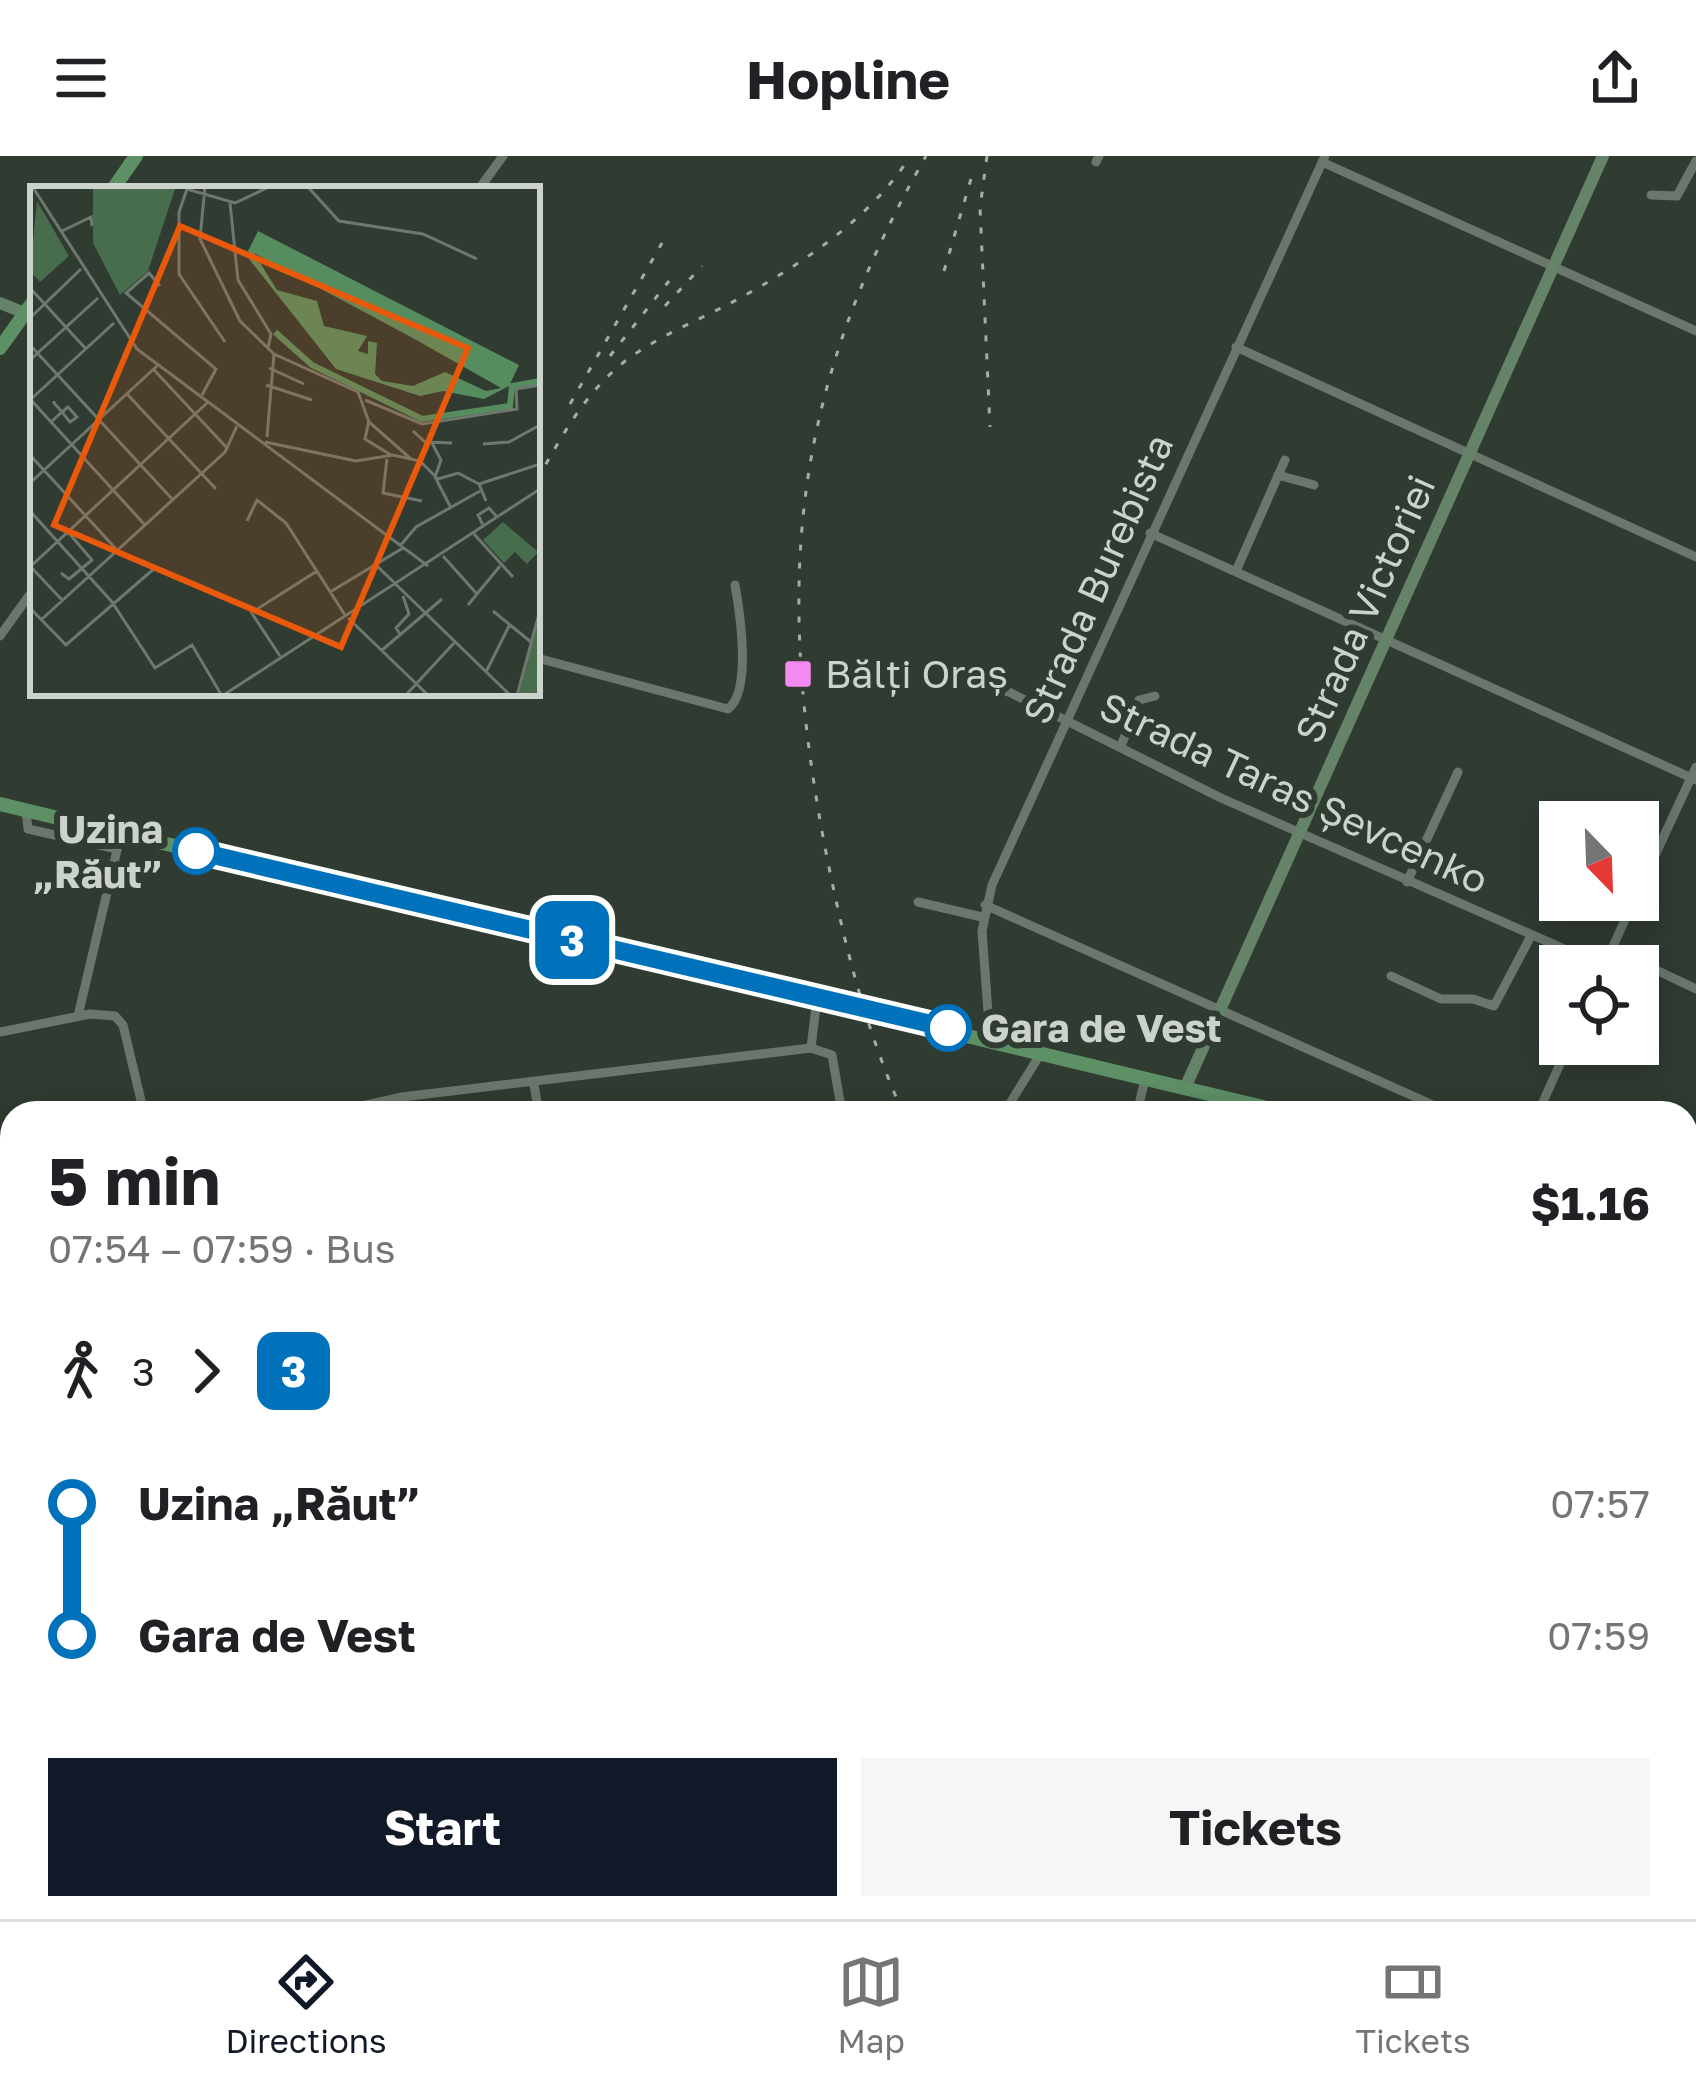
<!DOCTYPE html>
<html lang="en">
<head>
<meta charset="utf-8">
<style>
  :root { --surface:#fff; --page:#f6f6f6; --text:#202124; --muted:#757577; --line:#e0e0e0; --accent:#111827 }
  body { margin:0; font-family:"Golos Text",sans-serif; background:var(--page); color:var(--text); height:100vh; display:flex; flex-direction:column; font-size:45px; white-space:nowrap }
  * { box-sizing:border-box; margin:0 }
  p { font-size:39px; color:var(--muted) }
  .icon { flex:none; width:66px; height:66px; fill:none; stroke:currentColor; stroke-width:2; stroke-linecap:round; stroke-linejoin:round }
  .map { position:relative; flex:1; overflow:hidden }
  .drawer { position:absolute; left:0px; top:945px; width:1698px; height:819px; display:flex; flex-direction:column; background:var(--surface); border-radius:36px 36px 0 0; box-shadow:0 6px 30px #0003 }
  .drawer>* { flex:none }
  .badge { padding:0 24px; border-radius:18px; font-size:42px; line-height:78px }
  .needle { width:78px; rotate:157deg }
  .controls { position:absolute; left:1539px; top:645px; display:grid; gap:24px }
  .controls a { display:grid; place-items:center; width:120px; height:120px; border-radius:0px; background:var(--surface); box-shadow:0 6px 30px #0003; font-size:60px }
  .map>.badge { position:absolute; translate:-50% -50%; box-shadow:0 0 0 6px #fff }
  .legs { display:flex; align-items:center; gap:18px; height:132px; padding:0 48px; font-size:39px }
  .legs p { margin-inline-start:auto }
  .head { display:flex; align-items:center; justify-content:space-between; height:204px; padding:0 48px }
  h1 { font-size:66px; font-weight:700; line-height:90px }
  .action { display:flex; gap:24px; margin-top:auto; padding:24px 48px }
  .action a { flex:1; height:138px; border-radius:0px; background:var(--accent); color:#fff; font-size:48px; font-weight:700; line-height:138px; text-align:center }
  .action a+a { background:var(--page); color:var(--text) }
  ul { padding:0 48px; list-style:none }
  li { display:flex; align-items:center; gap:42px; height:132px; font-size:45px }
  li i { display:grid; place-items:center; width:18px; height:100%; margin:0 15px; background:currentColor }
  li i::after { content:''; width:30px; height:30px; margin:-15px; border:9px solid; border-radius:50%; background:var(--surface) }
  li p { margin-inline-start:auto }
  li:first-child i { background:linear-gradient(#0000 50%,currentColor 0) }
  li:last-child i { background:linear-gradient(currentColor 50%,#0000 0) }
  header { display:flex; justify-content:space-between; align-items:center; height:156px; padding:0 48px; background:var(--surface); font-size:54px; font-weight:700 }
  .tab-bar { display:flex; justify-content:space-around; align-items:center; height:168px; border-top:3px solid var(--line); background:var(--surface); font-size:33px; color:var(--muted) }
  .tab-bar a { display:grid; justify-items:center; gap:6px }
  .tab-bar .current { color:var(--accent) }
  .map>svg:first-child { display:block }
</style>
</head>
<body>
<header><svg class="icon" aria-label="menu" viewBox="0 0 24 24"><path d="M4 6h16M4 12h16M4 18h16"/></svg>Hopline<svg class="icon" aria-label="share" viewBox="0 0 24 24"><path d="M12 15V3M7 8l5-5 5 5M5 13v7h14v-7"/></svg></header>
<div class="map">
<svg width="1696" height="1763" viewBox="0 0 1696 1763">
  <rect width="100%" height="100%" fill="#303b31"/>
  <g fill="#568d5e">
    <polygon points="12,1497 12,1604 0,1603 0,1498"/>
    <polygon points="0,1665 12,1666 12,1752 927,1752 1046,1763 0,1763"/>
  </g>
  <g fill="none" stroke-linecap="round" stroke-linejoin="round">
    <polyline stroke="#568d5e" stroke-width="3" points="0,1354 12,1347"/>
    <g stroke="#6b776c" stroke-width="9">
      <polyline points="1096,6 1099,0"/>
      <polyline points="1322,6 1696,175"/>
      <polyline points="479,33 503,0"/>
      <polyline points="1651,39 1677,40 1696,5"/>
      <polyline points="1236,191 1696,401"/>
      <polyline points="1278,319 1314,329"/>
      <polyline points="1150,377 1696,624"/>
      <polyline points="1236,415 1285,304"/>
      <polyline points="0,480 33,434"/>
      <path d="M537,502L728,553C752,535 740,457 735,429"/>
      <polyline points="959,524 1009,536 1221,642 1603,810"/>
      <polyline points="1121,590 1139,544 1155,540"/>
      <polyline points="26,655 28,673 117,693"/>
      <polyline points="1407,726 1458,616"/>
      <polyline points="1638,736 1696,611"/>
      <polyline points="918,746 982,761"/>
      <polyline points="985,749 1451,957"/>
      <polyline points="1612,793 1696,833"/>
      <polyline points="1604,810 1634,744"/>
      <polyline points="1391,820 1441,843 1473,843 1494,850 1531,780"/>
      <polyline points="78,860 121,677"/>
      <polyline points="0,876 90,858 115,860 123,869 144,957"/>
      <polyline points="990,883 982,775 992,729 1325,0"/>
      <polyline points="811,892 832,899 842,957"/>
      <polyline points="534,929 539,957"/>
      <polyline points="331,957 402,941 811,892 817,842"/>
      <polyline points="1004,957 1041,897"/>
      <polyline points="1137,957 1145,923"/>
      <polyline points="1538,957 1569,888"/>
      <polyline points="0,1098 12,1096"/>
      <polyline points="0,1146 12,1142"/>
      <polyline points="0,1205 12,1203"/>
      <polyline points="1686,1261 1696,1264"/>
      <polyline points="0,1326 12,1318"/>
      <polyline points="1686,1425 1696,1431"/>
      <polyline points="1686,1638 1696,1663"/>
      <polyline points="1345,1752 1351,1763"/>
      <polyline points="1574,1752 1580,1763"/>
    </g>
    <g stroke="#648369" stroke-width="12">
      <polyline points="0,147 25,157"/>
      <polyline points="1185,932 1603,0"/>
    </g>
    <g stroke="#5e9066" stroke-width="14">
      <polyline points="113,33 136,0"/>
      <polyline points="0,192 33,146"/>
      <polyline points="0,648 1288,957"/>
      <polyline points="1686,1066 1696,1071"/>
    </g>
    <g stroke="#a5ada6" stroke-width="3" stroke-dasharray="6 12" stroke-linecap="butt">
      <polyline points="987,0 980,52 990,271"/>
      <polyline points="944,115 971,23"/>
      <polyline points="665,150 702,110"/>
      <polyline points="610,200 669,125"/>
      <polyline points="570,248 662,87"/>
      <path d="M537,324C561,281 585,237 624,206C655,182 694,166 729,148C794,113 866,67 907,5"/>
      <path d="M903,957C864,870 842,779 824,686C775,424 792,234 926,0"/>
      <polyline points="1686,1545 1696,1563"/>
    </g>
  </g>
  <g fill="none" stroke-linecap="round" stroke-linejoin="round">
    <defs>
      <polyline id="line-1" points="196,695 948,872"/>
    </defs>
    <use href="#line-1" stroke="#fff" stroke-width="27"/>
    <use href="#line-1" stroke="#0072bc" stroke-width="18"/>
  </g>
  <rect fill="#f389f1" stroke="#303b31" stroke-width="4.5" x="783" y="503" width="30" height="30" rx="6"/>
  <g fill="#fff" stroke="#0072bc" stroke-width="6">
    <circle cx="196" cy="695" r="21"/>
    <circle cx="948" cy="872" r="21"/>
  </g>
  <g text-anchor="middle" stroke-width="12" stroke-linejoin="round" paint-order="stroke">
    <g font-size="39" fill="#ccd3cd" stroke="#303b31">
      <text transform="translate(1098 423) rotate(-66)" y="14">Strada Burebista</text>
      <text transform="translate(1365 453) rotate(-66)" y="14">Strada Victoriei</text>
      <text transform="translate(1294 637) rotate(25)" y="14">Strada Taras Șevcenko</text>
    </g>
    <g font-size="39" fill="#ccd3cd" stroke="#303b31" text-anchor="start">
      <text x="825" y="532">Bălți Oraș</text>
    </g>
    <g font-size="39" font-weight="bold" fill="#ccd3cd" stroke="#303b31" text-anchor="end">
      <text x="163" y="687">Uzina<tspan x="163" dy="45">„Răut”</tspan></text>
      <text x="981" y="886" text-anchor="start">Gara de Vest</text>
    </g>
  </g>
  <g transform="translate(30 30)">
    <rect width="510" height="510" fill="#303b31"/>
    <path d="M63,0H146L118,85L90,109L63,57ZM7,15L39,70L10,96L0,85ZM473,336L508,366L497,378L485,366L474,377L453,354ZM507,436L510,509L489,510Z" fill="#476d4c"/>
    <path d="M228,45L489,179L479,200L454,213L413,205L390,210L306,183L216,69ZM224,67L381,151L471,202L456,205L415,186L383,200L352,195L345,188L347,157L338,155V168L328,165L337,150L294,140L287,115L247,104Z" fill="#568d5e" fill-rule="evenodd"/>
    <path fill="none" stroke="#568d5e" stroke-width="6" d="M245,146L282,179L392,233L480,220L482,200L510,195"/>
    <path fill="none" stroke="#6e786f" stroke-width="3" d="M2,0L107,163L398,380M175,0L170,53L210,135L244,168L328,206L339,236L381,273M277,0L309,35L393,48L447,73M200,17L208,94L241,148L238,162M30,46L61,31L62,40M130,100L119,87L96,107L186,183L172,209M0,102L56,163M0,132L51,83M195,156L149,88V26L157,3L205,17L241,0M0,159L143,314M0,174L68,112M239,182L274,198M124,184L198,263M236,199L282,214M97,208L186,303M0,214L84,137M1,214L115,339M335,214L392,238L487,223L486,203L510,199M339,234L335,253L361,269M21,236L32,226L38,221L47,231L40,236L32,226L24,217V215M383,245L395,256L422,257M237,251L244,168M235,256L326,275L363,269L390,275L408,293L428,287L449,298L456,315M402,257L411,274L405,291L421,322M453,258L479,256L510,239M0,269L87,364M357,273L353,307L392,315M0,297L127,180M449,298L510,278M0,325L82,416L125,482L162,459L192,510L510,303M217,335L227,314L256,337L315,429M453,339L448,329L459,322L468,332M444,348L483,391M370,360L386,341L450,305M413,370L447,408L438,419M346,379L481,510M0,380L33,415M0,381L177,217M31,387L39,393L62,374L38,346M300,406L373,362M447,408L470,380M0,422L36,459L126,381M463,425L501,456M221,426L250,470M221,427L287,385M318,432L399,510M11,434L195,266L207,240M370,448L366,442L379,428L373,410M351,465L412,413M456,486L480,438M375,510L424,457M487,510L510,424"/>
    <path fill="#e8590c" fill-opacity="0.15" stroke="#e8590c" stroke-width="6" d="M150,40L438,162L311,461L24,339Z"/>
    <rect width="510" height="510" fill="none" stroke="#ccd3cd" stroke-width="6"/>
  </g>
</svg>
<div class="controls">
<a><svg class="needle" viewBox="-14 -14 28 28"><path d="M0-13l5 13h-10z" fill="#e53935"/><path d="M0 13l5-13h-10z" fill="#757577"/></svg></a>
<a><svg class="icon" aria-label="locate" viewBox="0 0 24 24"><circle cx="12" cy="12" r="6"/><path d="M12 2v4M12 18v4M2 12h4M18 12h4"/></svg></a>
</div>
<b class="badge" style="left:572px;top:784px;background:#0072bc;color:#fff">3</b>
<section class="drawer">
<div class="head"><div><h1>5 min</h1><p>07:54 – 07:59 · Bus</p></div><b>$1.16</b></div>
<div class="legs"><svg class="icon" aria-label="walk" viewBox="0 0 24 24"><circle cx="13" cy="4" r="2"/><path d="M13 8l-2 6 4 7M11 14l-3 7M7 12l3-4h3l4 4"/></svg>3<svg class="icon" aria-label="forward" viewBox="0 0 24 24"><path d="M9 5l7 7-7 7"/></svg><b class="badge" style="background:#0072bc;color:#fff">3</b></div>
<ul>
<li><i style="color:#0072bc"></i><b>Uzina „Răut”</b><p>07:57</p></li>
<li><i style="color:#0072bc"></i><b>Gara de Vest</b><p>07:59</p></li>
</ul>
<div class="action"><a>Start</a><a>Tickets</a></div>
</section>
</div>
<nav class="tab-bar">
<a class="current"><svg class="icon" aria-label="directions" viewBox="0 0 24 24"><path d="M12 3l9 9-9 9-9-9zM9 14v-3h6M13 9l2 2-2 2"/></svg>Directions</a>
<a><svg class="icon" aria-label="map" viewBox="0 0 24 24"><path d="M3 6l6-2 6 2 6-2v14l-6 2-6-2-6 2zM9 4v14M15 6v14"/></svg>Map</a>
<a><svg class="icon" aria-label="tickets" viewBox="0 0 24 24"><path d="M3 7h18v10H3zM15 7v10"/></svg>Tickets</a>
</nav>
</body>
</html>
